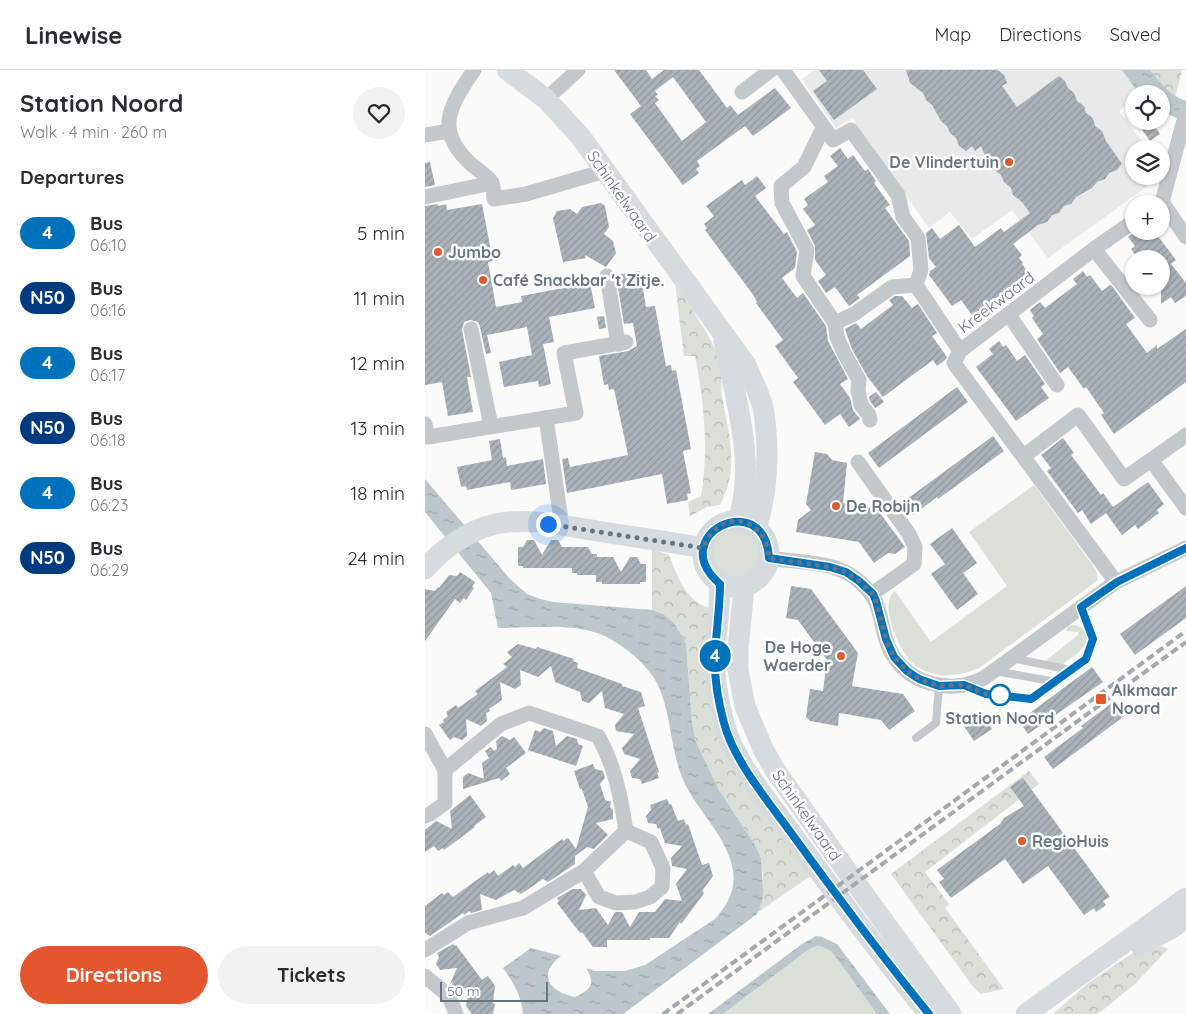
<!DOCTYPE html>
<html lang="en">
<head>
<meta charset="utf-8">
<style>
  :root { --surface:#fff; --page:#f2f2f3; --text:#2b2b33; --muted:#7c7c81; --line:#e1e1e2; --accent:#e4572e }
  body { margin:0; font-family:Quicksand,sans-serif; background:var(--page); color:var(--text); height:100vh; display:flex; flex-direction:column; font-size:19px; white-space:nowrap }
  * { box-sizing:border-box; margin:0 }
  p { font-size:16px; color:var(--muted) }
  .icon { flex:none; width:28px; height:28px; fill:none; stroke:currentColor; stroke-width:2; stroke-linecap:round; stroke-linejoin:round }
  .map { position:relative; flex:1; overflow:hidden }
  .side { display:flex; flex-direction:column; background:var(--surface); width:425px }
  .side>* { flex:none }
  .badge { padding:0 10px; border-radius:16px; font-size:18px; line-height:32px }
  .controls { position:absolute; left:700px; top:15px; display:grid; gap:10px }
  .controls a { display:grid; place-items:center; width:45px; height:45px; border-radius:50%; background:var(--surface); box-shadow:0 1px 4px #0004; font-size:25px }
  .scale { position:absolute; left:15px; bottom:12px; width:108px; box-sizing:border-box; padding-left:5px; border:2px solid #657683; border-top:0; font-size:14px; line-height:18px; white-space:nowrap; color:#657683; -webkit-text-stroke:4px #fff; paint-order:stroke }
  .you { position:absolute; width:25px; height:25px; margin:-12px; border:4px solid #fff; border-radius:50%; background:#1a73e8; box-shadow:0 0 0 8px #1a73e833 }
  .map>.badge { position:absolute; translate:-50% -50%; box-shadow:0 0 0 2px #fff }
  h2 { padding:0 20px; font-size:19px; line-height:45px }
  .round { display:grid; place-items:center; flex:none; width:52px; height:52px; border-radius:26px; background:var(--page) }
  .summary { display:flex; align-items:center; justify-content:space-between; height:85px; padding:0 20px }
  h1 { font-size:24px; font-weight:700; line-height:38px }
  .action { display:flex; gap:10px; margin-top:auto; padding:10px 20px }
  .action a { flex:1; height:58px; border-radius:30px; background:var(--accent); color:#fff; font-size:20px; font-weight:700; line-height:58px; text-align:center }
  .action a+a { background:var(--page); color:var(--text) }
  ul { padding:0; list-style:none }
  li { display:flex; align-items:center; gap:15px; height:65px; padding:0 20px }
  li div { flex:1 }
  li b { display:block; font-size:19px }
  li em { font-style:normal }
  li .badge { min-width:55px; font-weight:700; text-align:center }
  header { display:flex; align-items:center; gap:30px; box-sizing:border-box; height:70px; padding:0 25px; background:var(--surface); border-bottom:1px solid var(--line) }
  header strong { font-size:24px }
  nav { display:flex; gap:28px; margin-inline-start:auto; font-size:18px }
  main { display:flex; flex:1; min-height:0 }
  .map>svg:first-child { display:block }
</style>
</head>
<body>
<header>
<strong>Linewise</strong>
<nav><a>Map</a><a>Directions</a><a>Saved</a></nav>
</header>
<main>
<section class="side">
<div class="summary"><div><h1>Station Noord</h1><p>Walk · 4 min · 260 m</p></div><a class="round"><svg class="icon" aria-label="heart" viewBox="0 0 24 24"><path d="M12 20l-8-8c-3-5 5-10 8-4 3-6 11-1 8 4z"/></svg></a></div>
<h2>Departures</h2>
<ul>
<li><span class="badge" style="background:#0072bc;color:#fff">4</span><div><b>Bus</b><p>06:10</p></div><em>5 min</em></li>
<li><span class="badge" style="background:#003b80;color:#fff">N50</span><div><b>Bus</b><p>06:16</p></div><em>11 min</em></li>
<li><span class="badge" style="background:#0072bc;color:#fff">4</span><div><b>Bus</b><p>06:17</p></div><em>12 min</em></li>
<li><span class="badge" style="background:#003b80;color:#fff">N50</span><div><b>Bus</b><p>06:18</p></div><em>13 min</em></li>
<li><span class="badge" style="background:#0072bc;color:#fff">4</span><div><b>Bus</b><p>06:23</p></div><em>18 min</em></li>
<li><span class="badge" style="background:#003b80;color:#fff">N50</span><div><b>Bus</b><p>06:29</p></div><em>24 min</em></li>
</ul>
<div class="action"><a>Directions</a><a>Tickets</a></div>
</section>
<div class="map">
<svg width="761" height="944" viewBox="0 0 761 944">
  <defs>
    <pattern id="forest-crowns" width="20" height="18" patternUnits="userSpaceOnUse" patternTransform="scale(1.25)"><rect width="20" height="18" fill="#dadfd7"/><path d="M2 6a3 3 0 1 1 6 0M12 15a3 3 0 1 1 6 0" fill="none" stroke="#b4b9b4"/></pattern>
    <pattern id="water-ripples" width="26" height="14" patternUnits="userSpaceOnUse" patternTransform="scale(1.25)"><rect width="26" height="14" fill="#bbc7cb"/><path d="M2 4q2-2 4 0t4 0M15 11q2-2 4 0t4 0" fill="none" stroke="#9ca6aa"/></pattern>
    <pattern id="building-hatch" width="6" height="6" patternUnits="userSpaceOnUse" patternTransform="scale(1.25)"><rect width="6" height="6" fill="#aab3b9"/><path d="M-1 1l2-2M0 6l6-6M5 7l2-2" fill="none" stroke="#8e969c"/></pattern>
  </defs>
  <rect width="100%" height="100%" fill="#fafaf8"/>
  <polygon fill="#e8e9e9" points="389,0 697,0 714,24 709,24 709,29 694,41 723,79 709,79 709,106 729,106 727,113 623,188 587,140 547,169 525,142 504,158 427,48 411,58 377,9"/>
  <g fill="#dadfd7">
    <path d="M609,415L671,500L673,510L554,598C534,607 510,609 491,596C476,586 452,534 470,521L506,572L582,516L544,462Z"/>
    <circle cx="311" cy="484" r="24"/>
    <path d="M646,555C652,555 657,557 660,562C668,577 645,588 636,595L619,592L653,565V562L641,561L642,558Z"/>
    <polygon points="390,875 397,875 407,882 452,944 298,944"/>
  </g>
  <g fill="url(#forest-crowns)">
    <polygon points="725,0 757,0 750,28 740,20"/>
    <path d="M250,213C264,236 288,267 295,293C298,303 295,316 297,327C304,366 315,397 295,435L282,437L265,446L263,432L276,426C284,379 279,332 270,286H259Z"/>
    <path d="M227,479L244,485C253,507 260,530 284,538L287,621L390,803L333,842L337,832L338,804L330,775L294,720L271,672L267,653L261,574L238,544L227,540Z"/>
    <polygon points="604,701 614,714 500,802 524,834 520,838 579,919 556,924 549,918 466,804"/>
    <polygon points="724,872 743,879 711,913 673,944 628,944 662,914"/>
  </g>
  <g fill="url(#water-ripples)">
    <path d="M697,0H725C736,14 744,25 761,31V52L736,41V24H714Z"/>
    <path d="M0,409L85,509L102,524L115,529L128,532L227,540L238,544L249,553L261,574L267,653L271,672L294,720L330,775L336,789L338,820L337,832L332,844L198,944H98C97,926 88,912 78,898L106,878L136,886C111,905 125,922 150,927C166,920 171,914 161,898L170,901H200L220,895L290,849C302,836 311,820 308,801C303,767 273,742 259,712C245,681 247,644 232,613C223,597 208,583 192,573C160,550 111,558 73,558L66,523L0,442Z"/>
    <path d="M391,866L397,867L412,874L465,944H452L407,882C393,873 392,874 379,883L298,944H283L377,874Z"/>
  </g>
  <g fill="url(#building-hatch)" fill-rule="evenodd">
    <path d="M189,0H221L227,9L239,0H274L302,38L305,35L313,45L350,18L366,38L328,66L320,56L272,91L275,96L271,99L274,103L258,115L205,44L216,36ZM248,7L281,52L257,71L230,33L234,30L230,26L233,25L230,21Z"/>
    <polygon points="394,0 438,0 452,19 409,50 388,21 402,11"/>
    <polygon points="481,0 573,0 579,5 582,13 577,16 592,37 634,6 640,11 643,18 649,23 652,31 659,36 661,43 668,48 670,56 677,61 681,71 697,94 692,100 684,103 680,109 672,112 667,118 651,127 646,134 639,136 634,143 627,145 622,152 613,155 588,174 597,185 594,188 598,193 597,194 605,205 558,239 562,244 552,252 536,230 527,236 504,205 505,201 511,197 504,188 501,163 507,158 515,169 534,155 550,177 576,158 579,162 605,143 597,132 588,125 586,118 579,112 576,105 570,100 567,93 561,88 556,76 550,81 547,76 541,81 534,76 531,68 525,63 522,56 516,51 507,35 501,30 498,23 485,13"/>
    <polygon points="711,51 726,51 735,64 725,71"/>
    <polygon points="415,78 423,89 428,85 440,101 443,99 451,111 449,113 465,135 460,138 484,171 485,186 432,225 435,228 424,236 410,217 401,223 393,211 401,205 390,190 390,176 382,160 390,155 378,139 383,135 379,129 403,112 399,106 413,96 405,86"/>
    <polygon points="5,92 10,115 0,117 0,93"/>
    <polygon points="332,106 341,118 330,126 359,164 362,162 372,182 370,198 357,208 372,228 378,223 401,256 403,271 423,309 415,314 425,328 428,340 435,349 424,357 415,344 400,355 378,325 368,312 373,308 350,276 358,270 331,233 332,232 329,226 280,160 282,158 279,154 289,146 281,136 317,110 320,115"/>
    <polygon points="176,133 180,136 184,157 179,164 188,171 191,183 181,197 160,185 161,188 138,192 128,148 132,141 145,139 152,144 157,137"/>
    <polygon points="13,134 13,136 21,134 22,140 57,134 68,191 63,192 71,237 97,232 96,226 165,213 170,238 124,247 129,272 118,274 126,314 114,317 113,311 79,317 74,292 107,285 102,257 62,265 66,283 61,284 55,257 53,252 45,250 39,252 37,260 46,307 42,307 48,342 23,346 17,312 0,315 0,136"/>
    <polygon points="711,161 729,161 751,190 746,194 761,213 761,226 750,233 746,227 736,234 736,189 713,189 706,179 710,176 703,167"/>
    <polygon points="215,201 221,237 230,236 241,296 246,295 247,301 251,300 266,379 258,381 266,423 262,424 263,430 242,434 237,404 142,423 137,389 143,388 145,397 203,385 189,319 184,320 183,314 179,315 174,286 203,281 212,276 208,253 199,254 191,205"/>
    <polygon points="658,201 662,207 665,205 677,221 685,215 687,216 710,248 701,254 722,283 732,275 732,279 761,259 761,312 689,364 676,345 679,343 661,317 659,319 643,297 635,303 612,269 618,264 607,248 609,246 605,240 615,232 620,238 652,214 648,209"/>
    <polygon points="470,226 477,226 487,238 493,234 512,263 507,266 522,287 520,290 512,296 508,290 458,327 442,306 427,279 420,259 431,253 436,259 468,235 464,230"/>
    <polygon points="179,246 181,258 174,259 172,247"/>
    <polygon points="574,271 578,277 581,275 592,291 600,285 620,314 616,317 624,328 591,351 551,297 568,284 564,279"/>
    <polygon points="532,317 543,332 454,398 443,383"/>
    <polygon points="451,322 459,332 450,338 445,331 444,327"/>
    <polygon points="568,366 579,381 513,429 512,427 488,445 478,432"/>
    <polygon points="638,368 649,383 646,385 676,425 678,423 688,437 723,412 739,434 732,440 734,443 713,459 710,455 697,465 681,443 666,454 657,440 653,443 622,401 626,398 616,385"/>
    <polygon points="75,369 78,388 81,387 82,396 118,389 121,414 86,420 85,412 42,420 41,416 36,417 32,397 67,390 64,371"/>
    <polygon points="390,382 402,384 407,390 422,393 418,433 452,439 480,477 470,484 463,483 449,493 434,472 371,462 373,450 386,440 381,434"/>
    <polygon points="527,458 552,493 538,503 553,524 532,540 506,504 520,494 505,474"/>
    <polygon points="102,470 109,470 117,485 126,470 133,470 137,477 163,477 167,484 172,484 172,487 188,487 196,502 205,487 212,487 216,494 221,494 221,512 215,512 215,514 177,514 177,512 171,512 171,505 152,505 152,503 147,503 147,498 98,498 98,496 93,496 93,477 98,477"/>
    <polygon points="35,502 50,512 47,517 49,518 41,530 39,528 35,533 30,529 0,571 0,519 10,521 13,517 14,518 24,505 32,506"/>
    <polygon points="366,516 386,519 433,583 427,616 478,624 490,641 464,660 456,650 414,643 413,656 385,651 381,647 385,619 398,621 402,590 373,550 361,548"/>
    <polygon points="761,516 761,548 710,585 695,564"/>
    <polygon points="93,574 111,579 112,577 149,589 148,591 153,593 152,598 197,614 197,616 216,622 220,636 213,638 234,702 232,703 234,708 217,714 215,709 207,708 205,701 215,689 199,684 197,678 209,664 191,661 190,655 199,644 180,638 177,621 164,633 157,631 155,622 130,612 126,596 113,607 95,600 96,615 90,619 75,612 77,630 64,639 65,641 61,643 62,651 56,656 41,649 42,666 37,670 29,667 25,670 14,655 19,652 18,650 23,646 21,642 31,635 33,638 53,624 50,621 82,597 78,594 87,587 82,582"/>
    <polygon points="667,597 678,612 603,664 594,651"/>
    <polygon points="691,630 702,644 628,699 619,687 658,658 656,656"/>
    <polygon points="545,643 561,651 567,659 549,671 535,650"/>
    <polygon points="119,658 128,661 131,676 142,666 152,669 153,674 158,676 151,696 103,680 110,660 115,662"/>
    <polygon points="77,666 85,670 89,667 101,683 81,698 85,704 76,711 74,708 38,719 38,707 43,703 59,709 57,693 64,688 60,681 66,677 69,681 72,679 71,671"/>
    <polygon points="168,694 170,699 178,701 180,708 175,714 180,730 186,732 185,737 188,740 188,749 171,753 183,765 169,779 162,777 150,786 150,794 123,812 118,809 96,824 89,820 71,830 55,824 57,840 46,843 44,841 39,845 38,843 5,866 0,863 0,836 17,823 19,825 23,822 28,827 63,802 64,804 69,800 73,806 88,795 90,797 94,793 98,798 137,769 138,771 143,768 151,779 163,737 157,719 155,719 149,701"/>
    <polygon points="598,708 685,827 678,831 681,835 671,842 669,838 659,845 623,796 598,814 580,789 526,828 514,812 519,809 512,800 575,754 579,748 599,736 585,717"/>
    <polygon points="45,725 61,747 49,756 50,757 19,780 18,778 13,781 9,776 0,782 0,760 11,751 27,759 25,741"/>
    <polygon points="242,729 244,734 246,734 253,751 259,749 261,755 263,754 277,795 284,793 288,806 277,821 279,823 263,845 256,854 255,852 244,868 225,868 225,870 182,870 182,877 168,877 157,862 155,863 132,833 134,831 132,828 148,819 156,819 161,825 154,840 171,838 183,855 190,842 197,842 205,857 214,842 230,842 240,829 257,831 251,814 262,799 247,796 246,788 257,776 240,773 235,758 233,759 231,754 223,753 221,746 226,740 225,735"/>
    <polygon points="28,874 30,876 31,875 57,910 63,906 70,916 68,933 70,934 68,944 47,944 41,936 44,918 30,919 25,914 32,898 15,900 11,894 14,887 12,883"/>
  </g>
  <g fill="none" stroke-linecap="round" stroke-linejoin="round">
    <g stroke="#c3c8cc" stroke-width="8">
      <polyline points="587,588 646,600"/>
      <polyline points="570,601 631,612"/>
      <polyline points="541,616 561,624 606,629 661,589 668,569 656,537"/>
      <polyline points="491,668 511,653 514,616"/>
    </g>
    <g stroke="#c3c8cc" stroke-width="15">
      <path d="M49,0C25,36 8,60 47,95C53,100 63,106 67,113C69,117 68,124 69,129L101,124L180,101"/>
      <polyline points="358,0 408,70 426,60 473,125 478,147 493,168 496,200 491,215 535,281"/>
      <polyline points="317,22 346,0"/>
      <polyline points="121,29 153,0"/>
      <polyline points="398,58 379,97 356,116 357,133 382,180 378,206 410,253 412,267 419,283 434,310 433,320 436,335 444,345 445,350"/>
      <polyline points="0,65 24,61"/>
      <polyline points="0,127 67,113"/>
      <polyline points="737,132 761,167"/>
      <polyline points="735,134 737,132 761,43"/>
      <polyline points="669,179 725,250"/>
      <polyline points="182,206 193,274"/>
      <polyline points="584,245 632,315"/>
      <polyline points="410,253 429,244 467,217 491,215"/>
      <polyline points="46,259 66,356"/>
      <polyline points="121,348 137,456"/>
      <polyline points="0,354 3,367 151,343 139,283 201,272"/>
      <polyline points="761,365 726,390 761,438"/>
      <polyline points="599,386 653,345 699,409 726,390"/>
      <polyline points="433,392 484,464 490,477 489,494 447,524"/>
      <path d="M344,488C374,493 411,490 435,512C461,535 452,553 465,580C483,615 526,625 559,608L691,512L761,478"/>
      <polyline points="691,512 529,293 535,281 669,179 709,151"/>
      <polyline points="0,664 20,700 20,733 5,744 0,746"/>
      <path d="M20,700L76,654L104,643L173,666C190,696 196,728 201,761"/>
      <polyline points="159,801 174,827 191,833 210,832 225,827 237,817 238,798 226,772 201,761"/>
      <polyline points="0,880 43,853 98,838 159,801 201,761"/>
      <polyline points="0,906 24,926 31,944"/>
    </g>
    <g stroke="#d6dbdf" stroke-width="21">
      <path d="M82,0L121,29L155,66L321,295C326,307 332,319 336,331C340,341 340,352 341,362C344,396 341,426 331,459"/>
      <path d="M299,271C310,329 332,392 313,451"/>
      <circle cx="311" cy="484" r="33"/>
      <path d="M0,499C17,479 44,460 70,454C103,447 140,456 172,461C208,467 243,471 278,478"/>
      <path d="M295,514C295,538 291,562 290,586C289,609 293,631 299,653C308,689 342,730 364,760C409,822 455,884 504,944"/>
      <polyline points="319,517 313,579 313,600 320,636 338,679 350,700 406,779 526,944"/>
      <polyline points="715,875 747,858 761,848"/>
      <polyline points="601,944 761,828"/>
    </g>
    <g stroke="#a2aab0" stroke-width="4" stroke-dasharray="8 4" stroke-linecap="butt">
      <polyline points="238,944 761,561"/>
      <polyline points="252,944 761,572"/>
    </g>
  </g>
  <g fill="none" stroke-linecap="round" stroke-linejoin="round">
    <defs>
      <path id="line" d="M504,944C455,884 409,822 364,760C342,730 308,689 299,653C293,631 289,609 290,586C291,562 295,538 295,514C238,465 340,416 344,488L405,497L421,502L434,511L448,524L451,531L461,569L469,587L482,601L494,609L514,616L539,615L561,624L606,629L661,589L668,569L656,537L692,512L761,478"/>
    </defs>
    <use href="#line" stroke="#fff" stroke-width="11"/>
    <use href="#line" stroke="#0072bc" stroke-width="8"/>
    <path stroke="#657683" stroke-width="5" stroke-dasharray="0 9" d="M123,454L278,478C293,437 342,445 344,488L405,497L421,502L434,511L448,524L451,531L461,569L469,587L482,601L494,609L514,616L539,615L561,624L575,625"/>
  </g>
  <g fill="#e4572e" stroke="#fff" stroke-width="2">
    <circle cx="584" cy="92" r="5"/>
    <circle cx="13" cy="182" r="5"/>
    <circle cx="58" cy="210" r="5"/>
    <circle cx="411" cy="436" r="5"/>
    <circle cx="416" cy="586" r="5"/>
    <rect x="670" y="623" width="12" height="12" rx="2.5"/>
    <circle cx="597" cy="771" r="5"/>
  </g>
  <circle fill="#fff" stroke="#0072bc" stroke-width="2.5" cx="575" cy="625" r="10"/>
  <g text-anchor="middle" stroke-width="5" stroke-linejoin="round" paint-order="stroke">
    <g font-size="16" font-weight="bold" fill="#657683" stroke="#fff" text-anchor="start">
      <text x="574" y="98" text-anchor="end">De Vlindertuin</text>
      <text x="23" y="188">Jumbo</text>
      <text x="68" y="216">Café Snackbar 't Zitje.</text>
      <text x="421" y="442">De Robijn</text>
      <text x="406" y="583" text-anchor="end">De Hoge<tspan x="406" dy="18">Waerder</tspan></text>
      <text x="687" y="626">Alkmaar<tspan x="687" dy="18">Noord</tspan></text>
      <text x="607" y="777">RegioHuis</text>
    </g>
    <g font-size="16" fill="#657683" stroke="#fff">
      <text transform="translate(197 126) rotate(55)" y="6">Schinkelwaard</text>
      <text transform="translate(571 232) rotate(-37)" y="6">Kreekwaard</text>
      <text transform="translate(382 745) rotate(55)" y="6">Schinkelwaard</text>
    </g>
    <g font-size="16" font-weight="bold" fill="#657683" stroke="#fff">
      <text x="575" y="654">Station Noord</text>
    </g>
  </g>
</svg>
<div class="controls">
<a><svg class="icon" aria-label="locate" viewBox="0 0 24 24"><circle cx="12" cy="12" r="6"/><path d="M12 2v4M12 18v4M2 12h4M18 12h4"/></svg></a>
<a><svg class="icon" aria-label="layers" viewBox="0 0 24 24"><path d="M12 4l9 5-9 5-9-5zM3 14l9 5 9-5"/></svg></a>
<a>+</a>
<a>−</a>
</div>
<div class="scale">50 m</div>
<div class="you" style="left:123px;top:454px"></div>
<b class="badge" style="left:290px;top:586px;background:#0072bc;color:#fff">4</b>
</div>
</main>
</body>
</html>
